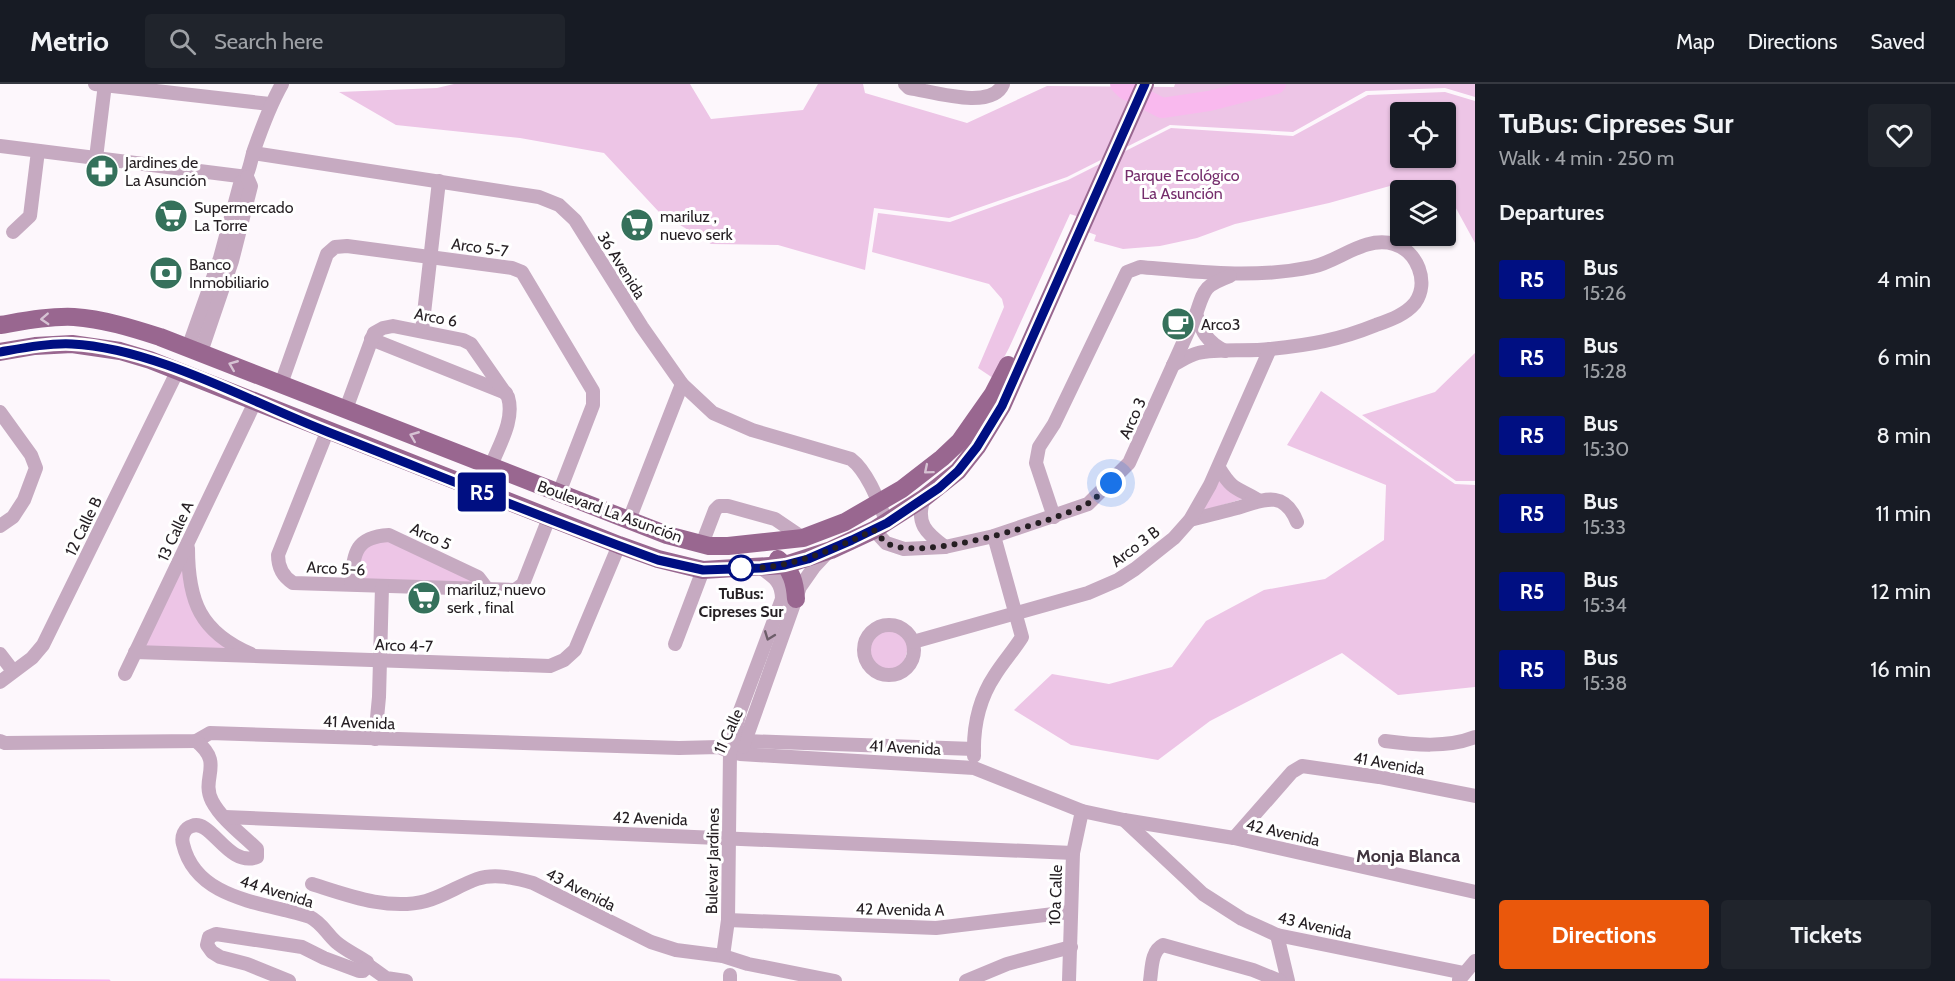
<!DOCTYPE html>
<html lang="en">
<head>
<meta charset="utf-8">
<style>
  :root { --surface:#171b24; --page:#20242c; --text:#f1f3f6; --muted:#9ea1a6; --line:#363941; --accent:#ea580c }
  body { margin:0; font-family:Cabin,sans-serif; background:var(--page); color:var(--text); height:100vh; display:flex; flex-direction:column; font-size:22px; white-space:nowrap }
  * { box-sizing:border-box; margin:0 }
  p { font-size:20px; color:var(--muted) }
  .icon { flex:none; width:33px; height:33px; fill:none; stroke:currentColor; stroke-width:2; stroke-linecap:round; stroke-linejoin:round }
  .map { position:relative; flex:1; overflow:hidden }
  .drawer { display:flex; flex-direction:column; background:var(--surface); width:480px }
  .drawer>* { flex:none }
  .badge { padding:0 12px; border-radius:4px; font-size:21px; line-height:39px }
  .fabs { position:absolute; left:1390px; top:18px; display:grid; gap:12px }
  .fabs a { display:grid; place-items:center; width:66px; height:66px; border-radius:6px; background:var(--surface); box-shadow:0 2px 4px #0004; font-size:30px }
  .you { position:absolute; width:30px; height:30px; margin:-15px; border:4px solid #fff; border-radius:50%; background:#1a73e8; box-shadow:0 0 0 9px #1a73e833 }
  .map>.badge { position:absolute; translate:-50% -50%; box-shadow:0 0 0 3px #fff }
  h2 { padding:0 24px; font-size:22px; line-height:54px }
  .round { display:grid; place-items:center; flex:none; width:63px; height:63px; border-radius:6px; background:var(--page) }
  .head { display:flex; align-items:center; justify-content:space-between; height:102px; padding:0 24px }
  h1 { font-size:28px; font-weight:700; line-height:45px }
  .action { display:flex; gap:12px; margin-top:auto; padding:12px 24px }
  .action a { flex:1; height:69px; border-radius:6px; background:var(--accent); color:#fff; font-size:24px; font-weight:700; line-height:69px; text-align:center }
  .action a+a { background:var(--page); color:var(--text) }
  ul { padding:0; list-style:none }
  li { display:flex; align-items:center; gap:18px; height:78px; padding:0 24px }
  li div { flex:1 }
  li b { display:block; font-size:22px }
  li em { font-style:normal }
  li .badge { min-width:66px; font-weight:700; text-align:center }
  header { display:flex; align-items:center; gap:36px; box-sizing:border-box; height:84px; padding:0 30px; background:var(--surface); border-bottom:2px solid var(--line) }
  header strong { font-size:28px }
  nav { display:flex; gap:33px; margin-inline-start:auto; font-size:21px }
  .search { width:420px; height:54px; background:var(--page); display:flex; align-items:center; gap:15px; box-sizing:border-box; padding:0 21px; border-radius:6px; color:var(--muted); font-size:22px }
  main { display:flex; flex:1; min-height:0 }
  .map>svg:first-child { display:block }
</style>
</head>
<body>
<header>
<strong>Metrio</strong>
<div class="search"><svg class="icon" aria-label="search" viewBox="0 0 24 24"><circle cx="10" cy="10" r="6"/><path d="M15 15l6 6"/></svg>Search here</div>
<nav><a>Map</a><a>Directions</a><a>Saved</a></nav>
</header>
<main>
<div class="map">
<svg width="1475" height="897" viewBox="0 0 1475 897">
  <rect width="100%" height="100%" fill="#fdf7fc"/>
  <g fill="#edc5e6" fill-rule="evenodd">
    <polygon points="454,0 690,0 711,35 803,26 818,0 863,0 865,9 967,39 1047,2 1174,3 1175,0 1475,0 1475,13 1445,4 1366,7 1293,48 1170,41 1067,93 949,134 874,124 865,186 778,161 711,160 659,128 604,69 520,54 396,41 339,8 437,4"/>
    <path d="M1445,8L1475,17V159L1446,106H1441L1422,98L1397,100L1329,119L1235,140L1197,154L1160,162L1123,165L1094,157L1096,151L1085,147L1089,136L1070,130L1009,264L993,294L978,284L1004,223L1002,215L989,200L872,168L878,129L950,138L1068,96L1171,44L1293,52L1368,11ZM1401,28H1446V74H1401Z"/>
    <polygon points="1475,269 1475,397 1456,397 1362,331 1435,308"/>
    <polygon points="1321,307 1455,400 1475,401 1475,603 1398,611 1342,569 1210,637 1158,676 1071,661 1014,626 1052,590 1109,600 1172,583 1206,537 1264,506 1325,495 1384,456 1386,401 1287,361"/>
    <polygon points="1218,392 1249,413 1199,428"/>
    <polygon points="389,454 477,496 480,502 354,499 365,459"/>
    <polygon points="185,475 194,529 237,569 141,565"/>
    <path d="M887,543L902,548L909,560L904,579L898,584L888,587L882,585L871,575C868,557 871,552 887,543Z"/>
  </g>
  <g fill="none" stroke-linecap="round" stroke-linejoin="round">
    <polyline stroke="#f9b9ee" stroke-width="3" points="0,896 109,897"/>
    <polyline stroke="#f9b9ee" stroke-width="20" points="1120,0 1125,5 1162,24 1209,17 1276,0"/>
    <g stroke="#c6aac1" stroke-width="14">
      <polyline points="95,0 270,20"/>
      <path d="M905,0L909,4C931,7 992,27 1003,0"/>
      <polyline points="0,62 247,93"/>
      <path d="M253,69L539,113L559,121L575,136L642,243L682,300L713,329L752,346L851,375C868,388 879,419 887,439"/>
      <polyline points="96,74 105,0"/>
      <polyline points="13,148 30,132 38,67"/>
      <path d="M1196,230C1202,248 1207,258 1225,267"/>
      <polyline points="422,247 439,97"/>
      <polyline points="371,255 506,309"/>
      <path d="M188,264L220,174L240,100C250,90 250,78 254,66C262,43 270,21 282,0"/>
      <polyline points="201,268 232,177 251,102 247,93"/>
      <polyline points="281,300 327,170 335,163 347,162 512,184 522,188 593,307 593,321 559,409"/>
      <path d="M346,325L374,249L383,244L393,242L463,256L471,260L508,313C515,336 499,361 491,382"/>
      <polyline points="0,328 31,371 36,384 24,416 13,433 0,442"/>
      <path d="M327,348L278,471C278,483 282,492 293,499L515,506L523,500L549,434"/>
      <path d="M1219,384C1233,407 1236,403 1258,416"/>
      <path d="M924,414C915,439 926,449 945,463"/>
      <path d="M1054,433L1036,379L1039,363L1054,340L1127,188L1140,183C1198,188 1254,195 1312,183C1338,178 1365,151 1394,160C1417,167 1430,198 1415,219C1405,231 1390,236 1376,241C1339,256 1310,261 1270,265C1248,268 1218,264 1198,269C1189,271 1181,277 1173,281"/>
      <polyline points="629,436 682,300"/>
      <path d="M1190,436C1206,432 1222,428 1237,424C1263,416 1284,405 1297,438"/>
      <path d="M874,446L886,459L904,465L945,463L994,452L1088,420L1129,379L1196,230C1205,204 1204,202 1230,192"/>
      <polyline points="702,460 715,426 719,422 728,422 775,435 803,454"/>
      <path d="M188,464C188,517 200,548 251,570"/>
      <path d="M351,500C354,470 354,453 389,451L478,493L488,506"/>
      <circle cx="889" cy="566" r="25"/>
      <polyline points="913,558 1088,509 1118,496 1135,485 1174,454 1190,436 1210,401 1270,265"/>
      <polyline points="675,560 703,486"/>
      <polyline points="135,568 550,582 564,576 575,566 619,461"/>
      <polyline points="0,570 13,587"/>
      <polyline points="125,590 255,318"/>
      <polyline points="0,598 32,574 43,561 178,286"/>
      <polyline points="375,655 379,613 382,503"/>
      <polyline points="0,657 5,659 196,657 210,649 679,664 719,663 730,668 740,670 974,684 1082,727 1124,736 1234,754 1475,808"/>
      <path d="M196,657C225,680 200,693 212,717C222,736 243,751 257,765V773C228,784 211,734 192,742C184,744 181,753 183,760C194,807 243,816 284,826C292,828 302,830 310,833C322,839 327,850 336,858C345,866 357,871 367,878L368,881L386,894L406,897"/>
      <path d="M1385,657C1415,661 1447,664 1475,653"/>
      <polyline points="724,661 745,657 974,665"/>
      <polyline points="743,663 800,503 814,483 828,468"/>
      <path d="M974,672C973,644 979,615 995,591C1003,578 1014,566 1022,553L994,452"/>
      <polyline points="225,733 1073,769"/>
      <polyline points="1124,736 1203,810 1242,835 1277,851 1464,889"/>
      <polyline points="1234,754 1292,688 1302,682 1379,693 1475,712"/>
      <path d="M312,800C347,811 388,827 426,817C444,812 460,801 477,795C495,789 515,794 533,799L651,858L676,866L723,872L748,880L835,897"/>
      <polyline points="728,836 936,844 1070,828"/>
      <polyline points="1277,851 1288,897"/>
      <path d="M723,872L728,836L730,668L740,627L782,515C782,498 774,493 761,484"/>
      <polyline points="1459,896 1475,877"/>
      <polyline points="289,897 247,880 220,873 212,868 207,861 209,853 216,850 302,863 324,874 359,887 363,887 368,881"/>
      <polyline points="730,897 730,891"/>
      <polyline points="966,897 1007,880 1071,863"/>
      <polyline points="1069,897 1073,769 1082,727"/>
      <path d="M1150,897C1152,884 1151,867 1163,861L1253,886L1280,897"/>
    </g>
    <g stroke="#996790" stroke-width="18">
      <path d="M0,241C24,237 49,232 74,233C103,235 132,244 160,253L667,451L709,462H728L803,454L845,438L902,405L942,374L960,357L974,337L993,310L1008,281"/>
      <polyline points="0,268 35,262 72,260 120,267 150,276 619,461 658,475 703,486 785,481 831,466 874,446 924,414 958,387 977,363 1002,322 1145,0"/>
      <path d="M778,475C792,486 795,499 796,515"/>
    </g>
  </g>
  <defs><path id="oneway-chevron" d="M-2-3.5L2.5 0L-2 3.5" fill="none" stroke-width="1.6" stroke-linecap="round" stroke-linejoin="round" transform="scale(1.5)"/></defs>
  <g stroke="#d6c2d3">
    <use href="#oneway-chevron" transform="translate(45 235) rotate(177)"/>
    <use href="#oneway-chevron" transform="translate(233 281) rotate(-158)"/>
    <use href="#oneway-chevron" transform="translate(414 352) rotate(-158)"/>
    <use href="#oneway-chevron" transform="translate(928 386) rotate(140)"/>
  </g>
  <use stroke="#6d5e6a" href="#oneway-chevron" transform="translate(769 552) rotate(111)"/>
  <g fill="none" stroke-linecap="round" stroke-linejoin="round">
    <defs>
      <path id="line" d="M0,268C23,264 48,259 72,260C155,264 250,318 328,348C438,391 547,436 658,476L703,486L761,484L785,481L808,475L852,456L887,439L939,404L958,387L977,363L1002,322L1145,0"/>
    </defs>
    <use href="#line" stroke="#fff" stroke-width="14"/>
    <use href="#line" stroke="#000f82" stroke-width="9"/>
    <path stroke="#251f23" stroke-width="6" stroke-dasharray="0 10.8" d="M741,484C789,486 832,466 874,446C878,450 882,456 887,459C918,479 1054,438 1087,420C1095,416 1103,406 1111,399"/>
  </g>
  <defs>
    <symbol id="pharmacy-disc" viewBox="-11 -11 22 22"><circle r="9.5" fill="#35715b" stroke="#fff"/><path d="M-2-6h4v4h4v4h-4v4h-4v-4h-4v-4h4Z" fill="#fff"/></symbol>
    <symbol id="supermarket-disc" viewBox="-11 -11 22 22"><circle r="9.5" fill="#35715b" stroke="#fff"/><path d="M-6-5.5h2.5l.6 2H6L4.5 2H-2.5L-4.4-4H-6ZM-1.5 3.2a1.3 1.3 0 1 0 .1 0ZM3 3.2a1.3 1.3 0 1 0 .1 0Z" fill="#fff"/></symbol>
    <symbol id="bank-disc" viewBox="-11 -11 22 22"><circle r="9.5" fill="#35715b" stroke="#fff"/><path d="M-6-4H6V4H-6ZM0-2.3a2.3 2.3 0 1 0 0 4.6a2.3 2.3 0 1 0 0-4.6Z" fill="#fff"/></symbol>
    <symbol id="cafe-disc" viewBox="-11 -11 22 22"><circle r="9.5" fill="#35715b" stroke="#fff"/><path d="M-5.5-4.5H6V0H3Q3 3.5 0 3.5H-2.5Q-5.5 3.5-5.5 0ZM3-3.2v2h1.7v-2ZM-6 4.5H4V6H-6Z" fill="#fff"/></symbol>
  </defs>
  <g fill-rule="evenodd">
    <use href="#pharmacy-disc" x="83" y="68" width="38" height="38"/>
    <use href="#supermarket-disc" x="152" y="113" width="38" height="38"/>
    <use href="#supermarket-disc" x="618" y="122" width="38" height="38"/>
    <use href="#bank-disc" x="147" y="170" width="38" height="38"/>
    <use href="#cafe-disc" x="1159" y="221" width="38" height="38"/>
    <use href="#supermarket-disc" x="405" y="495" width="38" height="38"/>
  </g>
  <circle fill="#fff" stroke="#000f82" stroke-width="3" cx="741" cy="484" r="12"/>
  <g text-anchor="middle" stroke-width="6" stroke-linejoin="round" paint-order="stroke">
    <g font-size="16" fill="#251f23" stroke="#fff" text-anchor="start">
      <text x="125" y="84">Jardines de<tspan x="125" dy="18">La Asunción</tspan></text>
      <text x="194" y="129">Supermercado<tspan x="194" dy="18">La Torre</tspan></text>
      <text x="660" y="138">mariluz ,<tspan x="660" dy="18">nuevo serk</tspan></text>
      <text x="189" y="186">Banco<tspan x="189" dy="18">Inmobiliario</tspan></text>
      <text x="1201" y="246">Arco3</text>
      <text x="447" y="511">mariluz, nuevo<tspan x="447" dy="18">serk , final</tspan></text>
    </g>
    <g font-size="16" fill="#752d6c" stroke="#fff">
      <text x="1182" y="97">Parque Ecológico<tspan x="1182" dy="18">La Asunción</tspan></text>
    </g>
    <g font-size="16" fill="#251f23" stroke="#fff">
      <text transform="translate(480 163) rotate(8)" y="6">Arco 5-7</text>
      <text transform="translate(622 181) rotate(58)" y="6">36 Avenida</text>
      <text transform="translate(436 233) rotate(11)" y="6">Arco 6</text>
      <text transform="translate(1132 334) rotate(-66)" y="6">Arco 3</text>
      <text transform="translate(610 427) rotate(20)" y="6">Boulevard La Asunción</text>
      <text transform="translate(83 442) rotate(-64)" y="6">12 Calle B</text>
      <text transform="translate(175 447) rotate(-65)" y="6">13 Calle A</text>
      <text transform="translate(431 452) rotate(25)" y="6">Arco 5</text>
      <text transform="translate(1135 462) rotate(-37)" y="6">Arco 3 B</text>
      <text transform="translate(336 484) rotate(3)" y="6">Arco 5-6</text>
      <text transform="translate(404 561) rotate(2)" y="6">Arco 4-7</text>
      <text transform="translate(359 638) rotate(2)" y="6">41 Avenida</text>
      <text transform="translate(728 647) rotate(-65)" y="6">11 Calle</text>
      <text transform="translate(905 663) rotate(3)" y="6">41 Avenida</text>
      <text transform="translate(1389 679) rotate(10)" y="6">41 Avenida</text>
      <text transform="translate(650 734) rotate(2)" y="6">42 Avenida</text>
      <text transform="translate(1283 748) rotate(13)" y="6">42 Avenida</text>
      <text transform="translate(712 777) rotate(-89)" y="6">Bulevar Jardines</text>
      <text transform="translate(581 805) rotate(27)" y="6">43 Avenida</text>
      <text transform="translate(277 807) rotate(17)" y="6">44 Avenida</text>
      <text transform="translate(1055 811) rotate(-88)" y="6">10a Calle</text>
      <text transform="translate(900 825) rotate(1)" y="6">42 Avenida A</text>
      <text transform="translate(1315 841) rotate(13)" y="6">43 Avenida</text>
    </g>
    <g font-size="16" font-weight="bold" fill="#251f23" stroke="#fff">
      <text x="741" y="515">TuBus:<tspan x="741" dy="18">Cipreses Sur</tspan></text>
    </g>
    <g font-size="18" font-weight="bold" fill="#41353f" stroke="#fff">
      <text x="1408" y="778">Monja Blanca</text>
    </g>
  </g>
</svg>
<div class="fabs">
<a><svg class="icon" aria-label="locate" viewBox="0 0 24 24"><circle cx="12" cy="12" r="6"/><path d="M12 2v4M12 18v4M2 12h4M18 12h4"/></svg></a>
<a><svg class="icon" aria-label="layers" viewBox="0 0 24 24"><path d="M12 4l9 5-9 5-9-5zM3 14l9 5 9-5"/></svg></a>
</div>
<div class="you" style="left:1111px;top:399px"></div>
<b class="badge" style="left:482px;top:408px;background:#000f82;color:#fff">R5</b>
</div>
<section class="drawer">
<div class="head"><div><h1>TuBus: Cipreses Sur</h1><p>Walk · 4 min · 250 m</p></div><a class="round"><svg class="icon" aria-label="heart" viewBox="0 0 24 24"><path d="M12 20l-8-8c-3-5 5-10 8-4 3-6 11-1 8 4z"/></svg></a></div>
<h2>Departures</h2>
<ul>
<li><span class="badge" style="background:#000f82;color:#fff">R5</span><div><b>Bus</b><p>15:26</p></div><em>4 min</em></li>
<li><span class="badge" style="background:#000f82;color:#fff">R5</span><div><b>Bus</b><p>15:28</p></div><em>6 min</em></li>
<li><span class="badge" style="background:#000f82;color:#fff">R5</span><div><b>Bus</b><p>15:30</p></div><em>8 min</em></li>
<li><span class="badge" style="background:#000f82;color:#fff">R5</span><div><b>Bus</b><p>15:33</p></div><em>11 min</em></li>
<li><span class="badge" style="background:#000f82;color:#fff">R5</span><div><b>Bus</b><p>15:34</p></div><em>12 min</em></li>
<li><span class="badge" style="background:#000f82;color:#fff">R5</span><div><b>Bus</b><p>15:38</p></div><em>16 min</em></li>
</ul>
<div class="action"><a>Directions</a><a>Tickets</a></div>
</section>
</main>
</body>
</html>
